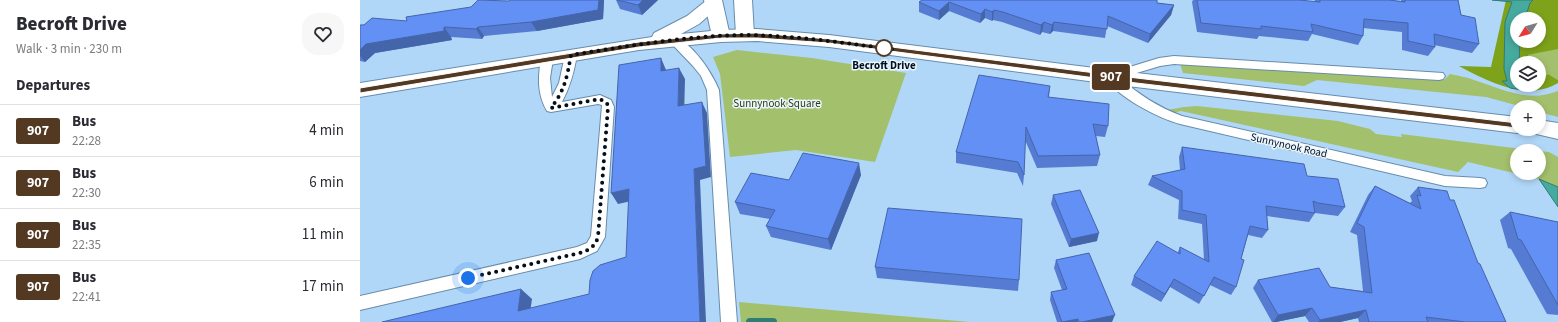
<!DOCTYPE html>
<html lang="en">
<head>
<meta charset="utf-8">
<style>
  :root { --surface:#fff; --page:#f7f7f7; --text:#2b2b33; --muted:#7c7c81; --line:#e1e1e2 }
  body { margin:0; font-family:"Source Sans 3",sans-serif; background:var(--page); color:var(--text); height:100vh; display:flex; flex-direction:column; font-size:15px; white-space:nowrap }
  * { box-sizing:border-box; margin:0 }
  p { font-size:13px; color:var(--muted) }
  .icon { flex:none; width:22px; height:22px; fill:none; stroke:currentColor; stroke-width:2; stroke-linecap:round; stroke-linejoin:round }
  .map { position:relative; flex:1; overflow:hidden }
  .panel { display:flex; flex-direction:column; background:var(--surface); width:360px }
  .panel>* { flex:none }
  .badge { padding:0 8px; border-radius:3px; font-size:14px; line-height:26px }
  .needle { width:26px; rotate:233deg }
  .controls { position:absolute; left:1150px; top:12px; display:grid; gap:8px }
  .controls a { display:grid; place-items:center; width:36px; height:36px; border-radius:50%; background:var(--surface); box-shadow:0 2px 6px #0003; font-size:20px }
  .you { position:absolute; width:20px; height:20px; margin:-10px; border:3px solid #fff; border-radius:50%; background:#1a73e8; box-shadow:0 0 0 6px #1a73e833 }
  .map>.badge { position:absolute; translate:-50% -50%; box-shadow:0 0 0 2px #fff }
  h2 { padding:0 16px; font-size:15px; line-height:36px }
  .round { display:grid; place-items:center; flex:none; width:42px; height:42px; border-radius:16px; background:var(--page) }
  .summary { display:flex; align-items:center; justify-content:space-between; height:68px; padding:0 16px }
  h1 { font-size:19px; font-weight:800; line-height:30px }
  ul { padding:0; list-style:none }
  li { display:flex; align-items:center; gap:12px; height:52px; padding:0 16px; border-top:1px solid var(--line) }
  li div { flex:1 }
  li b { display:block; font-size:15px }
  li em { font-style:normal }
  li .badge { min-width:44px; font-weight:700; text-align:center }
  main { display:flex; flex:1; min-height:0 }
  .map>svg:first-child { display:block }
</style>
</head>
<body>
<main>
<section class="panel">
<div class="summary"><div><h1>Becroft Drive</h1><p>Walk · 3 min · 230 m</p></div><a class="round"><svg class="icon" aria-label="heart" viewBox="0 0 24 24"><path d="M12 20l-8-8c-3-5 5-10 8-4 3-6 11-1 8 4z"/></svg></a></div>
<h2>Departures</h2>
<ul>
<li><span class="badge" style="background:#533922;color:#fff">907</span><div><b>Bus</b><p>22:28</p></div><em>4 min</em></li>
<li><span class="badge" style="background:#533922;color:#fff">907</span><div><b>Bus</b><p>22:30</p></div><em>6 min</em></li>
<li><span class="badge" style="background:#533922;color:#fff">907</span><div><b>Bus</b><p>22:35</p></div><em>11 min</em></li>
<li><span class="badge" style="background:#533922;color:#fff">907</span><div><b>Bus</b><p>22:41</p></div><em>17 min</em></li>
</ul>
</section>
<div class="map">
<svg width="1198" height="322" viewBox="0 0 1198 322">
  <rect width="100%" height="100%" fill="#b1d7f8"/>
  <g fill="#a3c06c">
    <polygon points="1194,49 1198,49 1198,80 1188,74 1179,82 1179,63 1168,63 1168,55"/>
    <polygon points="377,50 452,58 546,73 515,162 436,150 370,157 360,74 353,57"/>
    <path d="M820,64L1084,80L1090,74C1098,76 1107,77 1114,80C1142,89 1168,103 1198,91V117L1179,112V107H1163L1126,97L957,80L944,86L823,73Z"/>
    <polygon points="837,106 978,121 1010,129 1016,134 1042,137 1041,134 1178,151 1157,151 1157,173 1179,173 1179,151 1189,152 1198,157 1198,187 1179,179 1108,162 1098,172 821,111 813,113 807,110 824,107"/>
    <polygon points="379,302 610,322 381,322"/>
  </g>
  <path fill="#7ea21a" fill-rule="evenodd" d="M1146,0H1198V49L1168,55V63H1157V85H1179V82L1188,74L1198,80V83C1167,102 1127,81 1099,66L1131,67ZM1157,19H1179V41H1157Z"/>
  <g fill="#46aa9e" stroke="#327c76">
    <polygon points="1132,0 1173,0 1170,3 1165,19 1157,19 1157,41 1160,41 1159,63 1157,63 1157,85 1161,85 1163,90 1150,88 1142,81 1147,81 1144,69 1145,22 1152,2"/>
    <polygon points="1179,179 1198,187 1198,207"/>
  </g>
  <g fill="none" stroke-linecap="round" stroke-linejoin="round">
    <polyline stroke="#327c76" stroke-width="8" points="390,322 413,322"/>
    <defs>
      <g id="service">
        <path d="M314,37C333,43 352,73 359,90L377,322H361L347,90L341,76L333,66L309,41L310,38Z"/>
        <path d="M211,51L215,52L217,55C214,72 210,87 202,102L240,95L251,100L254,107L245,237L237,251L220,259L0,310V296L217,247L227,243L231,236L242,105L238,104L191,112L187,111C177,94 178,77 181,59L183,56H191L193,59L190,78L192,97L199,83L205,55L207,52Z"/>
        <path d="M814,56L1083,73L1085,76L1083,79L1079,80L814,64L800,66L760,78C779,95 798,107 822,116L1085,176L1120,178L1125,179L1127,183L1125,187L1120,188L1085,186L820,124C798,118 757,97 745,77L747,74L799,58Z"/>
      </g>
      <g id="tertiary">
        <polygon points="344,0 362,0 370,36 368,40 361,42 354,40 352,36"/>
        <polygon points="374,0 392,0 394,35 392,39 385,41 378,39 376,35"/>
      </g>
      <g id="secondary">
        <polygon points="347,0 358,0 362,4 339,24 321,34 361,30 397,29 469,35 751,70 1157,117 1157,129 1165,129 1157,133 751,84 469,47 397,41 361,42 279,50 0,97 0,83 292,37 294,33 327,16"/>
        <polygon points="1179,120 1198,123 1198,139 1172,133 1169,129 1179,129"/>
      </g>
    </defs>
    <use href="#service" stroke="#688cab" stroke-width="2"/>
    <use href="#tertiary" stroke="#688cab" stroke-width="2"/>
    <use href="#secondary" stroke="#688cab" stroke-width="2"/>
    <use href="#service" fill="#fff" fill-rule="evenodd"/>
    <use href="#tertiary" fill="#fff" fill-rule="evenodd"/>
    <use href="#secondary" fill="#fff" fill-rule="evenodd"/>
  </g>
  <g fill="#557cd2">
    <polygon points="150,0 244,0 243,19 177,31 124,36 122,39 91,37 92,40 15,53 5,62 0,61 0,25 47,21 149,1"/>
    <polygon points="256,0 298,0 282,15 260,9"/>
    <polygon points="562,0 797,3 814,5 811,15 788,43 747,26 745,38 693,31 690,34 682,32 680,35 642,22 633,20 632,21 625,18 620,23 589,11 579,20 559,12 559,2"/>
    <polygon points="833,0 939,0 954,2 955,0 1028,0 1041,1 1041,0 1098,0 1101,15 1119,44 1112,53 1074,45 1075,47 1068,56 1042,50 1042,32 1003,28 1003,36 998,45 952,34 948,41 899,36 897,39 837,32 832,2"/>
    <polygon points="690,86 689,97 748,126 745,137 736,136 740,155 737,166 677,168 665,140 664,175 663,186 657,173 596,163 596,152"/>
    <polygon points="822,147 947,176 985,207 978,216 955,213 949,222 907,216 908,230 902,238 888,235 881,259 876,287 871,295 850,285 839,304 810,287 801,302 771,285 774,276 818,252 820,247 844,260 842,224 818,219 819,200 788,185 792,176 820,170 819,157"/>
    <polygon points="501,175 471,250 411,237 406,226 410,219 380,214 375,202 429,180"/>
    <polygon points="1015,186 1050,203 1052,201 1050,196 1058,187 1090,200 1118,263 1146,322 999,322 998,318 980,322 949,322 945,316 916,322 912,322 893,288 898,280 970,287 1003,291 997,235 990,232 1008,195"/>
    <polygon points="693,195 737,241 709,247 691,204"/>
    <polygon points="1150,212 1198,222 1198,315 1187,314 1151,249 1148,248 1140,220"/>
    <polygon points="696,260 752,322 697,322 690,300 691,292 702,290 694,268"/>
    <polygon points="515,267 659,280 658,291 517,278"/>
  </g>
  <g fill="#4565ab">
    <polygon points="239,0 244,0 243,19 177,31 171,22"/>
    <polygon points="283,0 298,0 282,15 278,5"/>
    <polygon points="589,2 589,11 579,20 579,11"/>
    <polygon points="814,5 811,15 788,43 790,34"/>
    <polygon points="625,9 625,18 620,23 621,14"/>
    <polygon points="634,10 633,20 632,21 632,12"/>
    <polygon points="684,22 682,32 680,35 681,25"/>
    <polygon points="694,22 693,31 690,34 692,25"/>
    <polygon points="84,27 91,37 92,40 15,53 5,62 0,56 0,50 6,44"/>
    <polygon points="118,27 124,36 122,39 116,29"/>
    <polygon points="301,58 306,70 307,83 301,71"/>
    <polygon points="319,68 325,79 324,118 318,106"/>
    <polygon points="342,102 347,113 351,177 340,180 346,322 340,322 334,169"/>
    <polygon points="499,163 501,175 471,250 468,239"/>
    <polygon points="269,189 276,200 258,204 251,193"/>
    <polygon points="739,233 737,241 709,247 711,239"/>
    <polygon points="814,279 810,287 801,302 805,294"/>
    <polygon points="161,289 172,299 169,320 158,311"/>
    <polygon points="952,308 945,316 916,322 913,322 918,315"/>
    <polygon points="1006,310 998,318 980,322 958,322 960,320"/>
    <polygon points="755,315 752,322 722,322"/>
    <polygon points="718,319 717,322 702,322"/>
  </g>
  <g fill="#6390f4" stroke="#4565ab">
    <polygon points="118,0 149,1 150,0 239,0 238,10 171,22 118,27 116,29 84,27 84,31 6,44 0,50 0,25 4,25 12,18 47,21 46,17 111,7"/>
    <polygon points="257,0 283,0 278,5"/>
    <polygon points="562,0 797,0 797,3 814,5 790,34 748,16 747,29 694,22 692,25 684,22 681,25 643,12 634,10 632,12 625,9 621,14 589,2 579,11 559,2"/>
    <polygon points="837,0 939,0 960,2 960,0 1029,0 1045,2 1045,0 1098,0 1101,15 1115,18 1119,44 1074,34 1075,47 1048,41 1048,23 1004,19 1003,36 951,24 953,32 901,26 901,29 841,23"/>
    <polygon points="301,58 301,71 319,68 318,106 342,102 346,166 334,169 340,322 22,322 161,289 158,311 229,294 230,280 233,271 240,265 266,257 269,189 251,193 259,65"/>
    <polygon points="619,75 690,86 688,97 749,104 748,126 733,124 740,155 678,156 666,127 664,175 658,162 596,152"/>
    <polygon points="822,147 944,164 947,176 978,179 985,207 958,203 953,201 955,213 906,206 908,230 890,226 881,259 884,260 876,287 854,277 844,296 814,279 805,294 774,276 797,241 820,254 820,247 849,262 846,215 822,210 822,191 792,176 825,169"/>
    <polygon points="443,153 499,163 468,239 406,226 415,210 375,202 391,173 429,180"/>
    <polygon points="1015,186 1061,209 1057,195 1061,196 1058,187 1087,191 1090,200 1094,200 1118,263 1120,264 1146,322 1105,322 1066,317 1068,322 1009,322 1006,310 960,320 952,308 918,315 898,280 959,268 970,287 1012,293 1004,227 997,223"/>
    <polygon points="720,190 739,233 711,239 693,195"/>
    <polygon points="528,208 662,219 659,280 515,267"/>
    <polygon points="1150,212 1198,222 1198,305 1161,240 1158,239"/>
    <polygon points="729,253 755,315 722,322 719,322 718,319 702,322 691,292 707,289 696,260"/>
  </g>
  <polygon fill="#533922" stroke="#fff" points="397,33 469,39 751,75 1157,123 1161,125 1157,128 751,80 469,43 397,38 361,38 279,47 0,93 0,88 279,42 361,34"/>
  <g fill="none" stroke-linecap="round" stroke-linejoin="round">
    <path stroke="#030f1a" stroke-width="4" stroke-dasharray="0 7.2" d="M108,278L220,253C229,250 235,247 238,237L248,107L247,103L240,99L191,108C205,90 207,77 211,55C268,46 326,36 383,35C433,35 483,43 532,49L524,48"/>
  </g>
  <circle fill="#fff" stroke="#533922" stroke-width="2" cx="524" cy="48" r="8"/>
  <g text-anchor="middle" stroke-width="3" stroke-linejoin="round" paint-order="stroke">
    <g font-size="11" font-weight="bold" fill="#030f1a" stroke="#e9f5ff">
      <text x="524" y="69">Becroft Drive</text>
    </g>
    <g font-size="11" fill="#2c3b07" stroke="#e9f5ff">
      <text x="417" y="107">Sunnynook Square</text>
    </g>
    <g font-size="11" fill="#030f1a" stroke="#e9f5ff">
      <text transform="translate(929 145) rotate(13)" y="4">Sunnynook Road</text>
    </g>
  </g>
</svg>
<div class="controls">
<a><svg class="needle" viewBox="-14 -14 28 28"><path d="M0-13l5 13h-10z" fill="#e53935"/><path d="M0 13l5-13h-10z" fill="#7c7c81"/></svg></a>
<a><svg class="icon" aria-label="layers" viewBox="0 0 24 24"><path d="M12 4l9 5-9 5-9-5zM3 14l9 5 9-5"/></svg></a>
<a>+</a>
<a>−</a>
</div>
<div class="you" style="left:108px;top:278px"></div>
<b class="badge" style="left:751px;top:77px;background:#533922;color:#fff">907</b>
</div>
</main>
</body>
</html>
